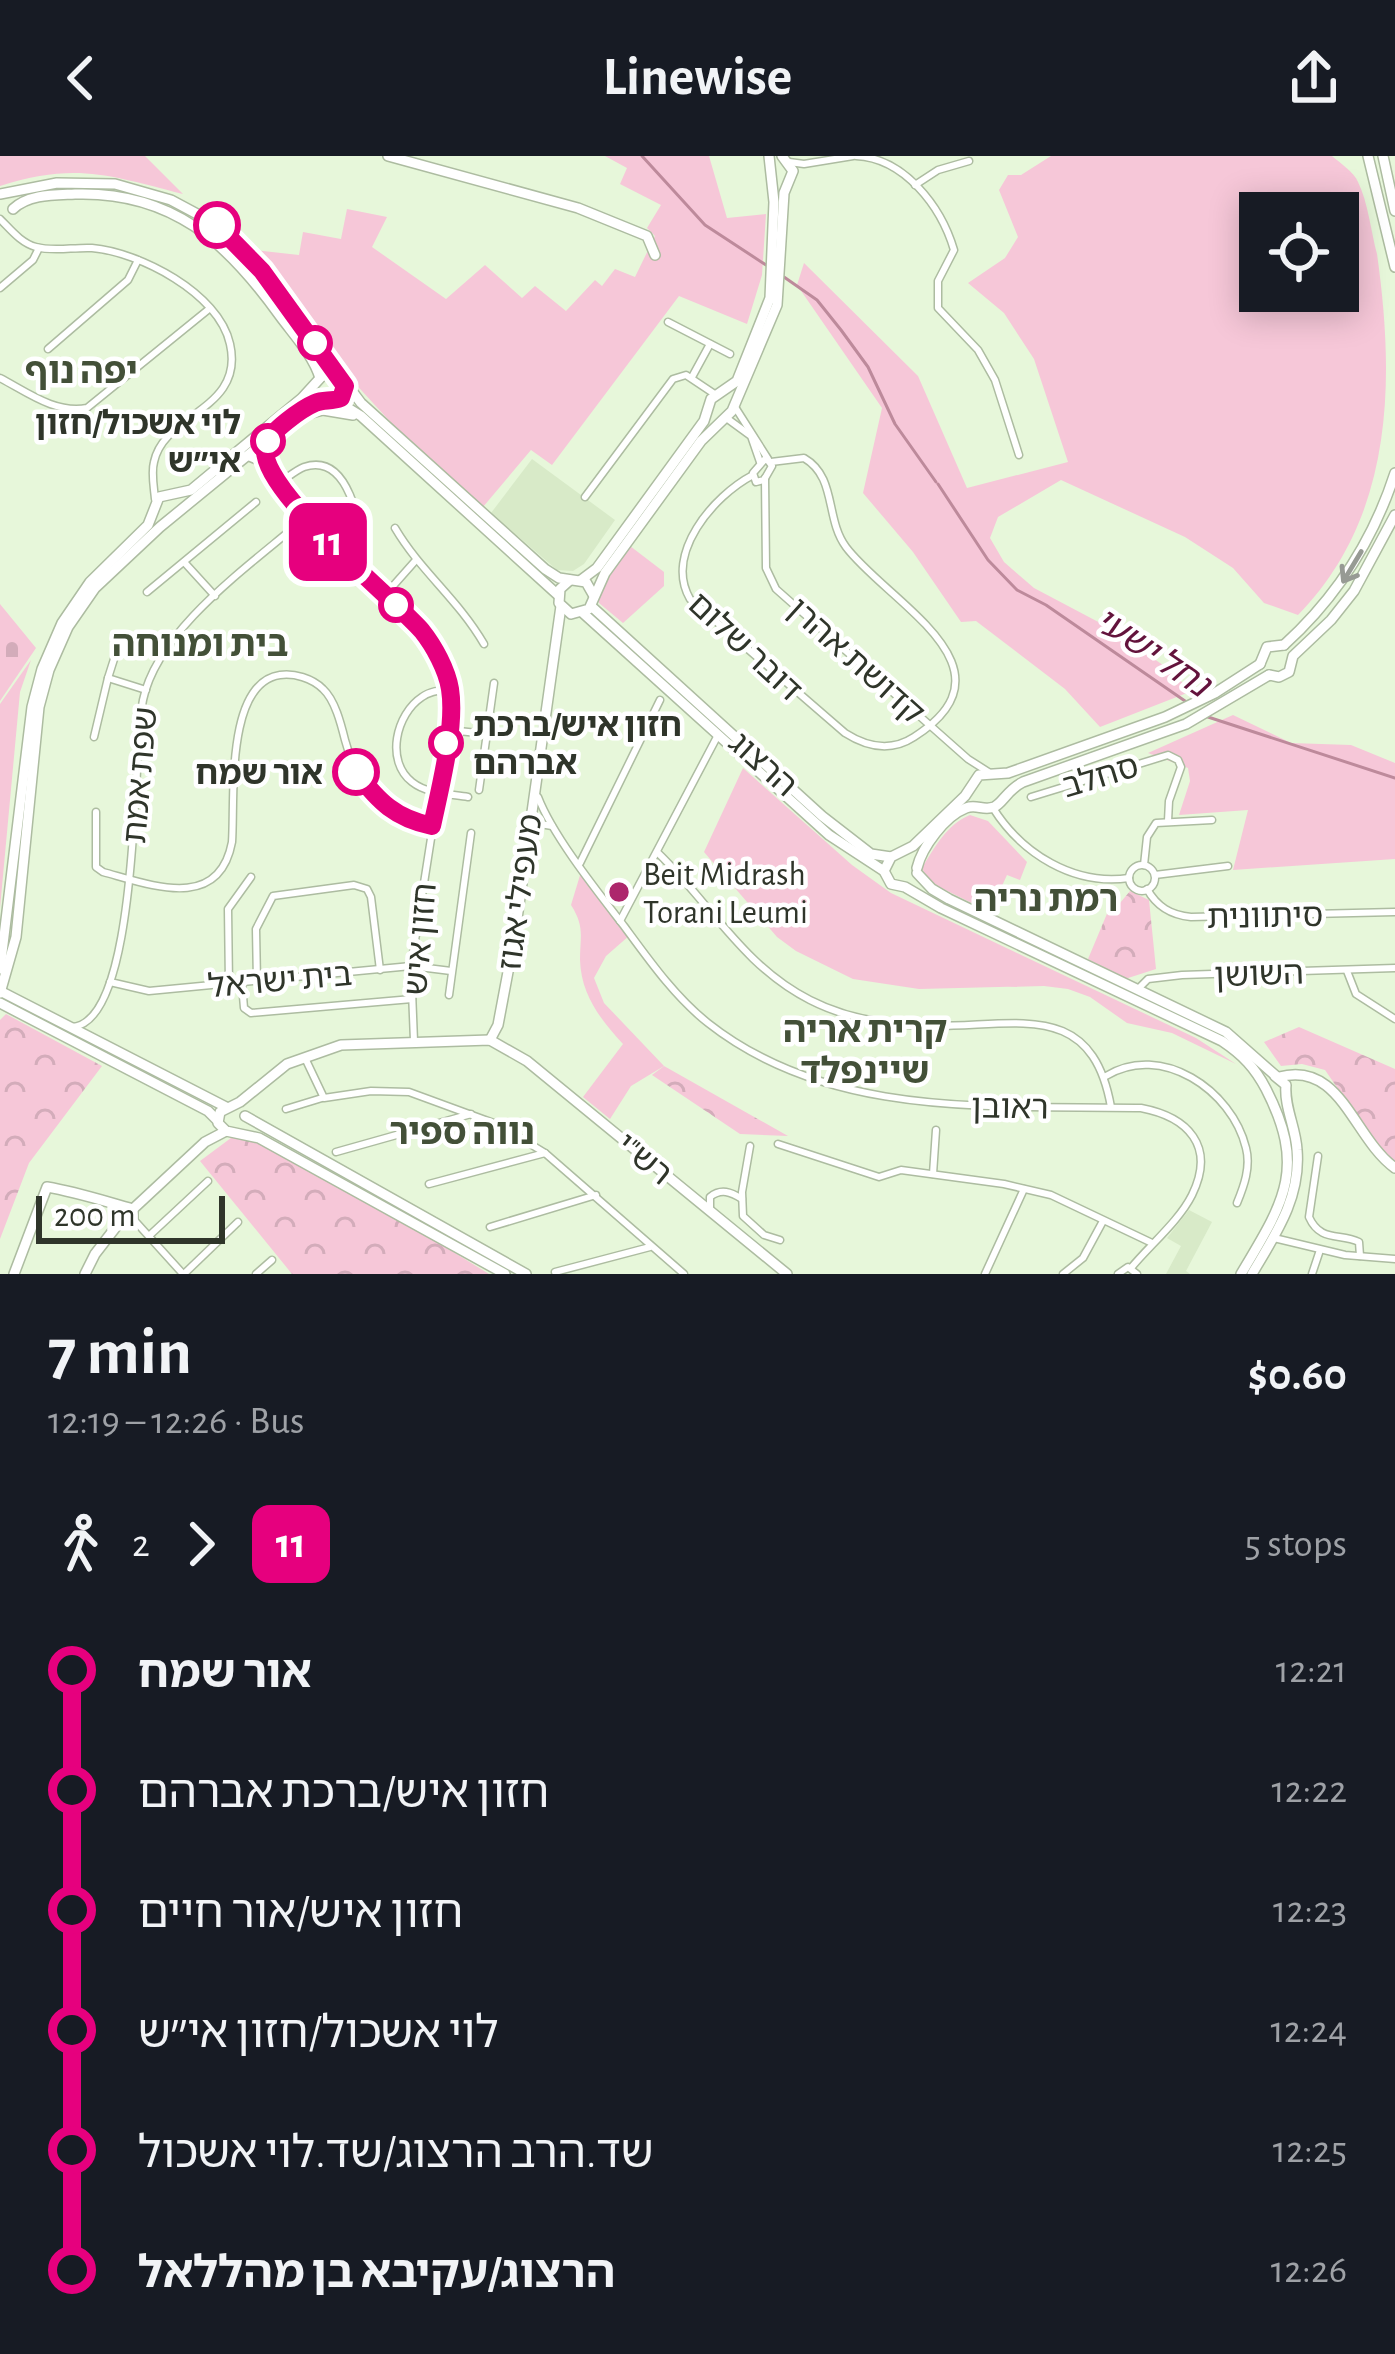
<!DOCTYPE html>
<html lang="en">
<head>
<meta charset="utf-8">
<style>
  :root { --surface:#171b24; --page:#20242c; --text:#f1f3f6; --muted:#9ea1a6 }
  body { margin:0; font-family:"Alegreya Sans","Noto Sans Hebrew",sans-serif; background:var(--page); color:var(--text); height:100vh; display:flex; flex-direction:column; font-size:45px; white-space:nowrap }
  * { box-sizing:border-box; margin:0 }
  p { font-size:39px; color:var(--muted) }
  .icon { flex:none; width:66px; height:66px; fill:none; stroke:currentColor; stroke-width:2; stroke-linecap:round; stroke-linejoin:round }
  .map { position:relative; height:1118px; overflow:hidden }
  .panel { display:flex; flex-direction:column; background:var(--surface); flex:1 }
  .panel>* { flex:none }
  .badge { padding:0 24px; border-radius:18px; font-size:42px; line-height:78px }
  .tools { position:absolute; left:1239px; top:36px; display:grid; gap:24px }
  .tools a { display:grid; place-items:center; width:120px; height:120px; border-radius:0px; background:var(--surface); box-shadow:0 6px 30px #0003; font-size:60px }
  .scale { position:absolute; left:36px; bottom:30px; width:189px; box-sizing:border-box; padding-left:12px; border:6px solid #2f352a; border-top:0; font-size:33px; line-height:42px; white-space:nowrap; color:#2f352a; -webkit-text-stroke:9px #fff; paint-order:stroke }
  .map>.badge { position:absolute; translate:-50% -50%; box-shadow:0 0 0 6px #fff }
  .legs { display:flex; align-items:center; gap:18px; height:132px; padding:0 48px; font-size:39px }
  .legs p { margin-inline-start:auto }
  .summary { display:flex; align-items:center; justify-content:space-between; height:204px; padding:0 48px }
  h1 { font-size:66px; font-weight:600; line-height:90px }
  ul { padding:0 48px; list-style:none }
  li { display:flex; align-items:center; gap:42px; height:120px; font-size:45px }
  li i { display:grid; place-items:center; width:18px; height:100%; margin:0 15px; background:currentColor }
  li i::after { content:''; width:30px; height:30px; margin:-15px; border:9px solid; border-radius:50%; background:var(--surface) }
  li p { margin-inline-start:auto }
  li:first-child i { background:linear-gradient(#0000 50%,currentColor 0) }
  li:last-child i { background:linear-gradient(currentColor 50%,#0000 0) }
  header { display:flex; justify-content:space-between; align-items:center; height:156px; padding:0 48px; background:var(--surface); font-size:54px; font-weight:600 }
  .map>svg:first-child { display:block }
</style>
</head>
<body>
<header><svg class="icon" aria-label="back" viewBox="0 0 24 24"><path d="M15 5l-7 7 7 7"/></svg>Linewise<svg class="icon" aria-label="share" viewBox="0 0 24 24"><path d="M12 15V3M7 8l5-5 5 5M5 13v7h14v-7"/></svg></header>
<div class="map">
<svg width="1395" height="1118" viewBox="0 0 1395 1118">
  <defs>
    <pattern id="forest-crowns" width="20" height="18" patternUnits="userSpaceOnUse" patternTransform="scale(3)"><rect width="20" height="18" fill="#f6c7d8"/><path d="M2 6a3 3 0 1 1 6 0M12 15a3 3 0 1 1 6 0" fill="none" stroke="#d3acba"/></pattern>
    <pattern id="cemetery-stones" width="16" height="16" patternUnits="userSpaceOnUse" patternTransform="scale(3)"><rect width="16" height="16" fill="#f6c7d8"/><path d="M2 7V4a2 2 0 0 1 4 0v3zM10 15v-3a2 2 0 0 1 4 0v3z" fill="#d3acba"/></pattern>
  </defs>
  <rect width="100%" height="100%" fill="#e7f7da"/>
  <g fill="#d8eac8">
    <polygon points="532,303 615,364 584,408 573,415 557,414 491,357"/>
    <polygon points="1189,1054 1212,1066 1186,1115 1190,1118 1166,1118 1181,1090 1167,1082"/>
  </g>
  <g fill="#f6c7d8" fill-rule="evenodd">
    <path d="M0,0H145L183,38C109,19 75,6 0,30Z"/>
    <polygon points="605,0 709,0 727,62 766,58 762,119 747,168 679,140 552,309 531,294 483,351 395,271 351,223 253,94 299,99 303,76 341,83 347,53 387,61 372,91 446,143 485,109 522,142 535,130 566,155 595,124 602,130 615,113 635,121 655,80 647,72 661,49 620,28 627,12"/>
    <path d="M1051,0H1332C1340,7 1354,16 1358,26C1368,46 1371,76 1377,98C1395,225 1394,361 1298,459L1264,447L1233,412L1185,381L1061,324L998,361L990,382L1004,406L1034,432L1104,469L1163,509L1192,535L1100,571L1065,533L976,465L961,466L913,396L863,337L882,252L797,129L804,107L918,220L967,332L1068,306L1034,203L1004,157L968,127L1005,102L1018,81L999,34L1008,19H1021ZM1260,57H1338V135H1260Z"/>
    <polygon points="630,390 664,416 664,430 623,467 599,447 597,439"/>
    <polygon points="31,504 20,536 0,752 0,548"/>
    <polygon points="1233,559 1291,587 1351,589 1395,607 1395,703 1233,714 1248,654 1179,659 1190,625 1188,612 1148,597"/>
    <polygon points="743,612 852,709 891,737 1196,882 1236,908 1172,877 1127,867 1090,841 1068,833 1044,830 919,833 853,823 796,795 777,781 704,696"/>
    <path d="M970,659L988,665L1027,706L1020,724L1007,719L990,756L929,726L922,712C935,691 946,669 970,659Z"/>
    <path d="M581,716L630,779L606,800L594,822L604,847L664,910L631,930L610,963L583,941L623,888C601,864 581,839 580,804C580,780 585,771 571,749Z"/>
  </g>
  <g fill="url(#forest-crowns)">
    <polygon points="1130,735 1149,744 1156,813 1125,823 1088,803 1114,741 1120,747"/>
    <polygon points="6,858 102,910 29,1007 0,1083 0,864"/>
    <polygon points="1299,871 1395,913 1395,1006 1383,998 1325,914 1302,908 1281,910 1264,886"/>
    <polygon points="664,910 788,980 740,978 652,919"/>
    <polygon points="235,979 255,983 382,1052 489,1118 292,1118 200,1005"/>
  </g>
  <polygon fill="url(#cemetery-stones)" points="0,448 36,492 0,545"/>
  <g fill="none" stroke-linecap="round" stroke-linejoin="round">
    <g stroke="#bd8a9b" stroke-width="3">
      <polyline points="642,0 705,69 766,109"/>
      <polyline points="784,121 817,144 841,174 868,211 895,268 936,326"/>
      <polyline points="938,328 988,404 1017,434 1046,449 1185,545"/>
      <polyline points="1208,561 1395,622"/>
    </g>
    <defs>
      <g id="street">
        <path d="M856,0C904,2 941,50 954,94L938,125V152L978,194L995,224L1019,299"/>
        <polyline points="789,6 804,8 853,0"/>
        <polyline points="915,29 938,14 969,5"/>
        <path d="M0,63C11,74 21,87 36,91C54,96 73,91 92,92C139,96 219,137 230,188C245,254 164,257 154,306C151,317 154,331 155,343"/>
        <polyline points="0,132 33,104 39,92"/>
        <polyline points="668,166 730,198"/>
        <polyline points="48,193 128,124 138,104"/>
        <polyline points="692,221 710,188"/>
        <path d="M0,222C27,236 55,258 87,252L209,153"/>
        <polyline points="735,251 768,303"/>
        <polyline points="725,261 751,280 760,306"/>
        <polyline points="248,301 265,308 305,362 421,474 438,500 450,533 448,574 411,810 414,885"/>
        <polygon points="766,302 772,310 764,324 756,326 753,317"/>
        <path d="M753,319C713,340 664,398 690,443L845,577C867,591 891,596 914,581C1023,512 887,446 846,391C825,363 837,321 804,302L771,306"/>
        <polyline points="765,322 766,412 776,433 968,603 990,617"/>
        <path d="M279,327C287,322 296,314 304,311C355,294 362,387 367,417"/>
        <polyline points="585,341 673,223 686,219 716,239"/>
        <path d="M395,372C421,416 457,442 484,488"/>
        <polyline points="184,406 215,440"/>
        <polyline points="147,436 256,346"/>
        <polyline points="385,439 416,404"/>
        <polyline points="108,522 115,500"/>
        <path d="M450,533C441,534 430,535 422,541C396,558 385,605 412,626C427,638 450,638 468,641"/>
        <polyline points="449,574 487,578"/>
        <polyline points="94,581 108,522 146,534"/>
        <polyline points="479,634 494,527"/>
        <path d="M538,641C553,680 597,735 624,770C649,804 675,841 708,867C831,964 995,949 1141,952C1188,961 1216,990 1192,1039C1179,1065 1150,1089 1131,1112"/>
        <polyline points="1031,641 1168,599 1178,604 1181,611 1169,645 1168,665"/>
        <path d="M993,652C1022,698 1074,730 1129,722"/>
        <path d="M96,656V711L103,716C151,729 219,756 232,686C235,644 225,527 280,519C294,517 312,522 323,533C335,544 341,568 345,584C357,630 386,660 432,670"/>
        <polyline points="532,679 540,668 552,670"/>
        <path d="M658,697C710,747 744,811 810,844C849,864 893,870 936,870C1019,870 1092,844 1111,951"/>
        <polyline points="580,707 660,544"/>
        <polyline points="1144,709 1147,681 1156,667 1212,664"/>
        <circle cx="1142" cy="722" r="13"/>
        <polyline points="1155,719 1228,710"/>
        <path d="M1147,733C1157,751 1171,759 1191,761L1395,756"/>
        <polyline points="620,765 718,579"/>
        <polyline points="1347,815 1356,838 1395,863"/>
        <polyline points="110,826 149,835 411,810 451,815"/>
        <polyline points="257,826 256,773 273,740 354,729 367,733 371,741 380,814"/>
        <polyline points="242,828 244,852 251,857 412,843"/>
        <polyline points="229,829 228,753 251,721"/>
        <polyline points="1139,832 1148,823 1182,819 1395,812"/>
        <polyline points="449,839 471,677"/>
        <path d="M72,871C140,867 132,599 143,544C158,472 252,408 305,362"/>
        <polyline points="305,902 324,942 371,935 409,936 499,969 545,997 684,1118"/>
        <path d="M1106,920C1161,886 1232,934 1246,992C1251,1011 1244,1030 1237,1047"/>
        <polyline points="286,953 322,942"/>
        <polyline points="778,988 879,1021 901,1014 1004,1028 1051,1039 1152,1087"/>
        <polyline points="750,990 742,1036 743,1060 764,1079 780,1084"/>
        <polyline points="336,996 471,958"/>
        <path d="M1318,1000L1309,1061C1320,1086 1339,1077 1359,1086L1360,1100"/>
        <polyline points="933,1018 936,974"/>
        <polyline points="429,1028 545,997"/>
        <path d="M710,1054V1041C721,1032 731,1036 742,1043"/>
        <polyline points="135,1065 183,1118"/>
        <polyline points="490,1071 596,1039"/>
        <polyline points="150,1079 208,1025"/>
        <polyline points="1274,1082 1345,1099 1395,1103"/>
        <polyline points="555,1116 650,1091"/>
        <polyline points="184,1118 238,1066"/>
        <polyline points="256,1118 272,1104"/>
        <polyline points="985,1118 1024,1033"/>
        <polyline points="1063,1118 1083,1102 1103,1065"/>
        <polyline points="1118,1118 1128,1111 1137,1118"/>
        <polyline points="1312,1118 1320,1094"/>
      </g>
      <g id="secondary">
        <polyline points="388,0 578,52 647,80 655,99"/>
        <polyline points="1368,0 1395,111"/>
        <polyline points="1383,0 1395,55"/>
        <polyline points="0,38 57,27 115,28 171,44 214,67 251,101 361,247 545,413 559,422 586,426 594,440"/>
        <path d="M13,53C29,38 54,39 75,38C172,35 227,86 280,160C294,179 313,199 320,222"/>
        <polyline points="324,244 340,247 361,260 558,439"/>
        <polyline points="300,260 323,254 353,259"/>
        <polyline points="570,424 560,433 559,447 571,458 589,453 605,417 701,285 732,255 777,149 784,37 793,15 782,0"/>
        <polyline points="581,424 597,412 704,265 711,243 737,225 770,142 774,46 769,0"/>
        <polyline points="591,450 822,660 871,698 891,701"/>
        <path d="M583,457L829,679L884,715L891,728L905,731L941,752L1222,885C1243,899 1255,912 1266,933C1307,1013 1284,1046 1241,1118"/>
        <path d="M1284,489C1337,441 1373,385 1395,317"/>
        <polyline points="1260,508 1267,491 1284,489"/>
        <polyline points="1269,519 1279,521 1289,516 1293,500 1331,464 1354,435 1395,359"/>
        <path d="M917,712C922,691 945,660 966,652C976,648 984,655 994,651C1003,647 1007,634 1023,626L1186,568L1269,519"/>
        <polyline points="884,715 891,701 913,690 965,640 979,619 1008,617 1165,561 1215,537 1260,508"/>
        <polyline points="917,717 932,733 949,743 1226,876 1276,920"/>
        <polyline points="0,813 32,551 42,513 62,467 90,426 148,369 159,341 191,334 302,242 323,219 337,219"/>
        <polyline points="0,835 226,951"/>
        <polyline points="0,837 16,781 39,551 49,514 68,471 95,432 160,371 308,250 324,244"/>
        <polyline points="0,847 208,955 218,965"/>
        <polyline points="490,884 498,869 514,784 561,450"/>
        <path d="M1279,921C1341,904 1353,982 1395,1012"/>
        <polyline points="245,960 526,1118"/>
        <polyline points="133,1053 205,986 226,975"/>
        <polyline points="119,1067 133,1067 133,1053"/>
        <path d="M14,1118L47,1031C77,1036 107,1046 133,1053"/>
        <polyline points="85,1118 95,1098 119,1067"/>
        <polyline points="505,1118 259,982 226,975 218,967 220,956 240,946 287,908 341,889 490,884 527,905 787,1118"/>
        <path d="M1252,1118C1275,1079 1301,1042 1297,994C1296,972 1284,951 1286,929L1275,920"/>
      </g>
    </defs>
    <use href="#street" stroke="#adbca1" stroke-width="9"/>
    <use href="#secondary" stroke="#adbca1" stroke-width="12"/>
    <use href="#street" stroke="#fff" stroke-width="6"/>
    <use href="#secondary" stroke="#fff" stroke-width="9"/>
  </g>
  <defs><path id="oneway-shaft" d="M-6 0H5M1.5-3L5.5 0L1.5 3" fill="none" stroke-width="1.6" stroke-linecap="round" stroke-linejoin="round" transform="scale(3)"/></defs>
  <use stroke="#979a94" href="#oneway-shaft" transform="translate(1352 411) rotate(121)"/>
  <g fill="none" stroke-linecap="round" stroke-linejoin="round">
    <defs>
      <path id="line-1" d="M217,69L262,115L345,230L341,242C331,246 324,243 315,247C301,253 271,275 266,288C251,328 396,444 422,475C434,490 447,514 450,533C456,571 440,632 432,670C395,662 379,646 356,616"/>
    </defs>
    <use href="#line-1" stroke="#fff" stroke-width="27"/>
    <use href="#line-1" stroke="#e6007e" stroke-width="18"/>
  </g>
  <g fill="#fff" stroke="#e6007e" stroke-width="6">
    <circle cx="217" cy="69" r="21"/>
    <circle cx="315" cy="187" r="15"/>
    <circle cx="268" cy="285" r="15"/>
    <circle cx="396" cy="449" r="15"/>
    <circle cx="446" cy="587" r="15"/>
    <circle cx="356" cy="616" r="21"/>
  </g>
  <circle fill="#ad276c" stroke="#fff" stroke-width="4.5" cx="619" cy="736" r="12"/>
  <g text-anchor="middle" stroke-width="9" stroke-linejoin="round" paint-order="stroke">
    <g font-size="33" font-weight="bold" fill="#2f352a" stroke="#fff" text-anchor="end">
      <text x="241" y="278">לוי אשכול/חזון<tspan x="241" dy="38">אי״ש</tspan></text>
      <text x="473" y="580" text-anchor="start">חזון איש/ברכת<tspan x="473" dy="38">אברהם</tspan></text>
      <text x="323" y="628">אור שמח</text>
    </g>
    <g font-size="33" fill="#2f352a" stroke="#fff">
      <text transform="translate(746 490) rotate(43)" y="12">דובר שלום</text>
      <text transform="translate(857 504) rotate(42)" y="12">קדושת אהרן</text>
      <text transform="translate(764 607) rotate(42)" y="12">הרצוג</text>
      <text transform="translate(139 619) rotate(-85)" y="12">שפת אמת</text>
      <text transform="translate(1100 619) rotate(-17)" y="12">סחלב</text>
      <text transform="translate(519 736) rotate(-82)" y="12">מעפילי אגוז</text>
      <text transform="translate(1265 759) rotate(-1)" y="12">סיתוונית</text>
      <text transform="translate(419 783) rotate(-85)" y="12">חזון איש</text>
      <text transform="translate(1259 817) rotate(-2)" y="12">השושן</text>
      <text transform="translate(280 823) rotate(-5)" y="12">בית ישראל</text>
      <text transform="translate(1010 950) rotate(1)" y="12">ראובן</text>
      <text transform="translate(645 1002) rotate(39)" y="12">רש"י</text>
    </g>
    <g font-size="33" fill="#2f352a" stroke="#fff" text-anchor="start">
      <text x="643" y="729">Beit Midrash<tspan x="643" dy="38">Torani Leumi</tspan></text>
    </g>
    <g font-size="36" font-weight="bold" fill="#435038" stroke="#fff">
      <text x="81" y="227">יפה נוף</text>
      <text x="200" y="500">בית ומנוחה</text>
      <text x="1046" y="755">רמת נריה</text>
      <text x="865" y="886">קרית אריה<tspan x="865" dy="41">שיינפלד</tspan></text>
      <text x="462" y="988">נווה ספיר</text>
    </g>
    <g font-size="36" font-style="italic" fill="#63133c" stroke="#fff">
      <text transform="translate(1153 495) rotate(34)" y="13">נחל ישעי</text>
    </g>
  </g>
</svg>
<div class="tools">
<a><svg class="icon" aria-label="locate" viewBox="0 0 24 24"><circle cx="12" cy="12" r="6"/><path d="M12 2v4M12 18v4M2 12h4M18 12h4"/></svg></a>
</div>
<div class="scale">200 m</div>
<b class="badge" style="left:328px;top:386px;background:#e6007e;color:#fff">11</b>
</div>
<section class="panel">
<div class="summary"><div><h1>7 min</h1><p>12:19 – 12:26 · Bus</p></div><b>$0.60</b></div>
<div class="legs"><svg class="icon" aria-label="walk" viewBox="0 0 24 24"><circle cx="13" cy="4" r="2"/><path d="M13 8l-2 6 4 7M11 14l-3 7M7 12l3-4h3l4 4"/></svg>2<svg class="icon" aria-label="forward" viewBox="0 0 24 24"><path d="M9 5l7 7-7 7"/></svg><b class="badge" style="background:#e6007e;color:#fff">11</b><p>5 stops</p></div>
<ul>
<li><i style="color:#e6007e"></i><b>אור שמח</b><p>12:21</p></li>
<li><i style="color:#e6007e"></i><span>חזון איש/ברכת אברהם</span><p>12:22</p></li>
<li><i style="color:#e6007e"></i><span>חזון איש/אור חיים</span><p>12:23</p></li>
<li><i style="color:#e6007e"></i><span>לוי אשכול/חזון אי״ש</span><p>12:24</p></li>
<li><i style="color:#e6007e"></i><span>שד.הרב הרצוג/שד.לוי אשכול</span><p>12:25</p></li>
<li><i style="color:#e6007e"></i><b>הרצוג/עקיבא בן מהללאל</b><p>12:26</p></li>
</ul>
</section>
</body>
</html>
